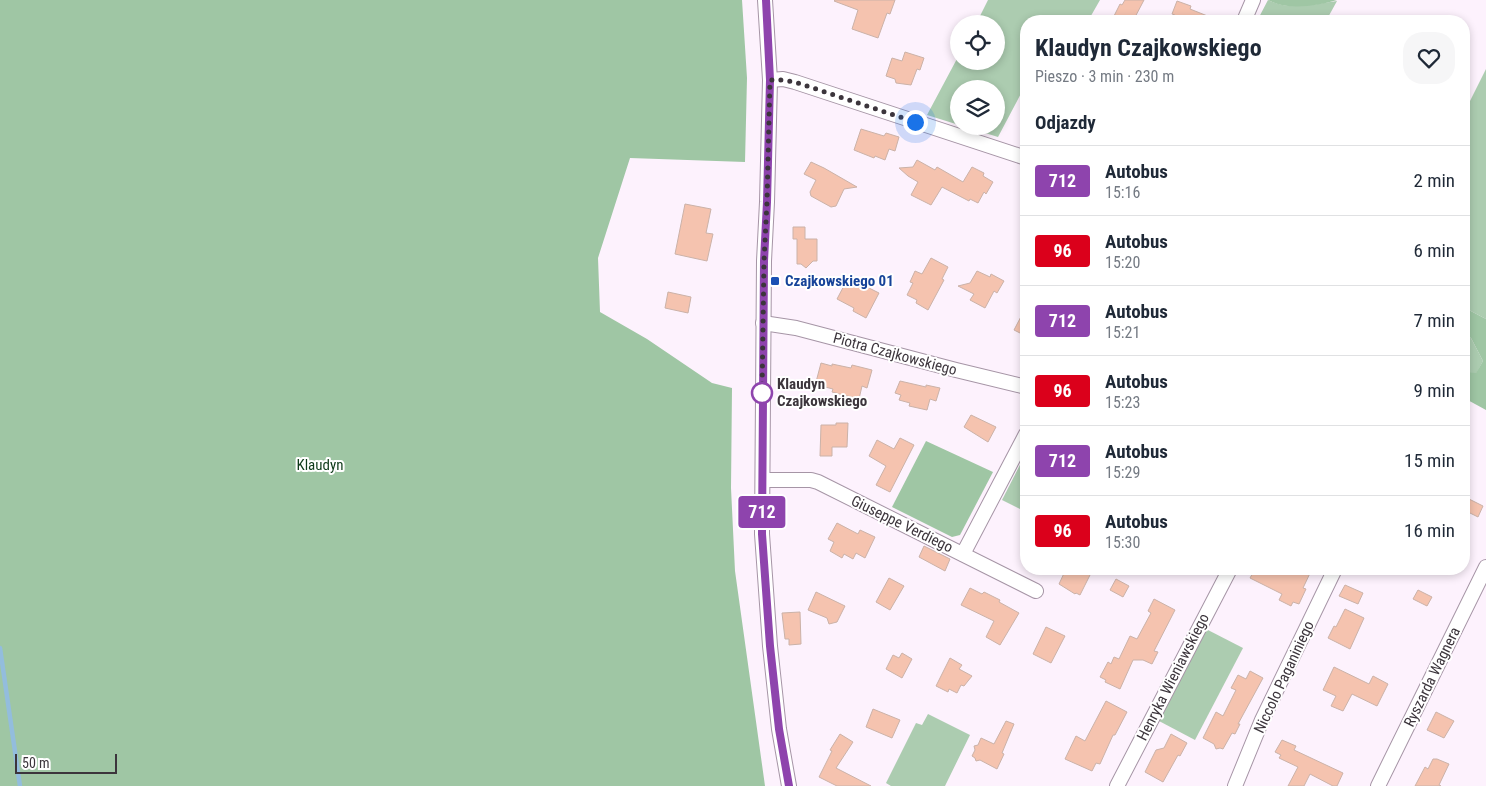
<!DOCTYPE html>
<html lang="pl">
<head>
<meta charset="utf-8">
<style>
  :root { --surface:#fff; --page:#f6f6f7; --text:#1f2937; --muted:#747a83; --line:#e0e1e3 }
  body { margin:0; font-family:"Roboto Condensed",sans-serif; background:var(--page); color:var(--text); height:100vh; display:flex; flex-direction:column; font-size:19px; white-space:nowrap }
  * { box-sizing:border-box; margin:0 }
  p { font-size:16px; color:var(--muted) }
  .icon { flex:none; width:28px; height:28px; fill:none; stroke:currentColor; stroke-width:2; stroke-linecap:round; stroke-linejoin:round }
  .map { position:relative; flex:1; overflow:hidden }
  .details { position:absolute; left:1020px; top:15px; width:450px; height:560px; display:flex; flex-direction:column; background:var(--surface); border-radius:20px; box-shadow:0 2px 8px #0003 }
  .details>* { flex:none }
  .badge { padding:0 10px; border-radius:4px; font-size:18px; line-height:32px }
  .tools { position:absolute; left:950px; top:15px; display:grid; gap:10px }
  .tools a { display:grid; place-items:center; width:55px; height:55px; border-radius:50%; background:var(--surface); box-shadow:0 2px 8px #0003; font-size:25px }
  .scale { position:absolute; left:15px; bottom:12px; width:102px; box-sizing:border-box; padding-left:5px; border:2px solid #3c353c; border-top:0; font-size:14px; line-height:18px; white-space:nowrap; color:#3c353c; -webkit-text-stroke:4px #fff; paint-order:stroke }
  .you { position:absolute; width:25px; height:25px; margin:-12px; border:4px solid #fff; border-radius:50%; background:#1a73e8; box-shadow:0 0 0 8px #1a73e833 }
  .map>.badge { position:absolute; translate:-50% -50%; box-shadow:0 0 0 2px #fff }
  h2 { padding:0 15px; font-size:19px; line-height:45px }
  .round { display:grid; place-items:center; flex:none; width:52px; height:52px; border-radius:20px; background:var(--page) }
  .head { display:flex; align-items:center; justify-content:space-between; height:85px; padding:0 15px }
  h1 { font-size:24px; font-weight:700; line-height:38px }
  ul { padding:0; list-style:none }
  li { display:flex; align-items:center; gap:15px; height:70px; padding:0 15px; border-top:1px solid var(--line) }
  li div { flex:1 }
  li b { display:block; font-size:19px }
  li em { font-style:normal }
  li .badge { min-width:55px; font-weight:700; text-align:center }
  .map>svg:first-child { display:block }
</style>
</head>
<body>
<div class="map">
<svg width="1486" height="786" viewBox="0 0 1486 786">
  <rect width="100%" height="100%" fill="#fdf2fd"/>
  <g fill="#acccb0">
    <polygon points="988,0 1100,0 1088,21 1026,21 1026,84 998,137 963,126 996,126 996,89 959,89 959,125 927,115 959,55 959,61 996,61 996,24 976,24"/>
    <path d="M1268,0C1289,11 1314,4 1337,1L1326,21H1257Z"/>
    <polygon points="1486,69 1486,319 1467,309 1464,310 1464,113"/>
    <polygon points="1464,334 1471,338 1483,361 1476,374 1464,372"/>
    <polygon points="1026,453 1026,512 1002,500"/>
    <polygon points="1206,629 1243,648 1195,740 1159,721"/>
    <polygon points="928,714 970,735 945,786 891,786 886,783 916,723 922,725"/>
  </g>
  <g fill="#9fc6a4">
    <polygon points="0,0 742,0 747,78 745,162 630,158 598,258 600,312 647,339 712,383 732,388 731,488 735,571 765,786 0,786"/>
    <path d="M1268,0H1337C1317,6 1287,11 1268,0Z"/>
    <polygon points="1467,309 1486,319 1486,410 1464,398 1464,372 1476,373 1483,361 1471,338 1464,334 1464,310"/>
    <polygon points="926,441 993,472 960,535 952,537 892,507"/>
  </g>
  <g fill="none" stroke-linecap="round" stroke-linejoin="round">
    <polyline stroke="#93bddd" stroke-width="4.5" points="0,648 20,786"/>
  </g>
  <g fill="#f5c3af" stroke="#cbb2a8">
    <polygon points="835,0 895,0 890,14 887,13 878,38 852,29 858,10 834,1"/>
    <polygon points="1125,0 1144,0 1133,21 1124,21 1114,16 1120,4 1122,5"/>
    <polygon points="1177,1 1191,6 1190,9 1220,21 1173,21 1175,15 1172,14"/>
    <polygon points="905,52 924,58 920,70 917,69 911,85 896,83 895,79 886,76 892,58 902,61"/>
    <polygon points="861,129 884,136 886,133 899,137 895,151 889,149 885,160 875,156 874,158 854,150"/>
    <polygon points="917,160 935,170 937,167 963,182 972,167 984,173 983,176 993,182 986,194 984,192 978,203 970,199 969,201 942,187 931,205 911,195 918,182 908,176 899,168 913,167"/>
    <polygon points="811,162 824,168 857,187 844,189 836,206 831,207 811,196 810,192 816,180 804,174"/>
    <polygon points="685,204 711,209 706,233 713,234 707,261 675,254"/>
    <polygon points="793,227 805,227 805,239 817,239 817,261 813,261 806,268 801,264 797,264 797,239 793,239"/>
    <polygon points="931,258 948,267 942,279 944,280 928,310 916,303 917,300 907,295 913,283 910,282 915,271 922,274"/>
    <polygon points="977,271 990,277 991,274 1004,281 997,293 994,291 985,308 970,300 974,294 958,286 970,283"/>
    <polygon points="847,280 862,288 863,285 879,293 866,318 853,311 854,308 837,299"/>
    <polygon points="668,292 691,297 688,313 665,308"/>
    <polygon points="1026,307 1026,336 1014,330"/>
    <polygon points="821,363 832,366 832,364 851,368 852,365 872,370 867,388 862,386 859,399 832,392 833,389 821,386 822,384 816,382"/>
    <polygon points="900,381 926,387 926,385 940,388 936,401 930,399 927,410 909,406 910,403 899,400 901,395 895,393"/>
    <polygon points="971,415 996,427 988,442 964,427"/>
    <polygon points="836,423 848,423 847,447 832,447 832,456 820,456 821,425 836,425"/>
    <polygon points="900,438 914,445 890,492 876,485 886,466 869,456 877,440 894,449"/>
    <polygon points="1467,498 1483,506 1478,517 1464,510 1464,505"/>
    <polygon points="837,523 858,534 860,530 875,537 865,558 856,553 853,559 844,554 842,558 830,551 834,542 828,539"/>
    <polygon points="924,546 950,559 945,571 919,557"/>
    <polygon points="1066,569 1078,569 1090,575 1080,595 1076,593 1075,594 1059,584"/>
    <polygon points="1255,569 1312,569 1303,588 1306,589 1299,604 1293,602 1291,606 1279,600 1282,594 1250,578"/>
    <polygon points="889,578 904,586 890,610 876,602"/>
    <polygon points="1116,579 1129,586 1123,597 1110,590"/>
    <polygon points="1345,585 1363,593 1358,604 1339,596"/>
    <polygon points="970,588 982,594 984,592 1000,600 999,602 1019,613 1000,645 986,637 994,621 961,605"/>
    <polygon points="1418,590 1432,597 1427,606 1413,599"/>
    <polygon points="816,592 845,606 837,622 829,624 827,618 808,610"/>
    <polygon points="1154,599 1175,610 1154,651 1158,652 1152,664 1143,660 1133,660 1120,689 1105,682 1106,680 1100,677 1108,662 1111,664 1114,657 1119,659 1130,636 1137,639 1151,613 1148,611"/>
    <polygon points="1345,609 1364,618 1350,649 1328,638 1334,626 1336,627"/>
    <polygon points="800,612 801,644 789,645 789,639 785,639 782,613"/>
    <polygon points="1046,627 1065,636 1051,663 1033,654"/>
    <polygon points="902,653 912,659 902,678 886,669 893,655 899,658"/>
    <polygon points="950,658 962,665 959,669 972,676 964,686 961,685 957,693 949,689 948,692 936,686"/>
    <polygon points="1334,667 1369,684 1373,676 1388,684 1377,706 1352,694 1343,711 1331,706 1336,696 1323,690"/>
    <polygon points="1250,671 1263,678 1238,724 1240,724 1235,734 1232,733 1223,749 1220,748 1216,749 1214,744 1203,738 1216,712 1223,716 1236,690 1231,688 1238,675 1246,679"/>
    <polygon points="1106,701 1127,712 1115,735 1113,735 1100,764 1096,763 1092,771 1065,759 1076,736 1085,741"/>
    <polygon points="873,709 900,720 892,738 866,727"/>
    <polygon points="1436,712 1454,721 1444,738 1427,730"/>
    <polygon points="1006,721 1014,724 1002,753 1004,754 997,769 980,760 976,761 975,758 972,756 975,750 974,746 978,745 981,738 994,744"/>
    <polygon points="840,734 853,742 836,768 871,786 837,786 819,777 832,751 830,750"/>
    <polygon points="1171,734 1187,743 1180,756 1178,755 1163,782 1145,772 1156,750 1164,748"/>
    <polygon points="1282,740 1296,746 1294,750 1343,773 1337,786 1333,786 1310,774 1304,786 1288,786 1298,767 1279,758 1281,755 1275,752"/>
    <polygon points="1433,759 1437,759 1449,764 1439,785 1441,786 1415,786 1425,767 1428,769"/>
  </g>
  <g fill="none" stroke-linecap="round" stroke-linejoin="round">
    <defs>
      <g id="street">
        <polyline points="765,0 770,80 767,202 764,261 762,534 770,646 779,729 789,786"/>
        <polyline points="1244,21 1253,0"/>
        <polyline points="770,80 783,79 795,82 1026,158"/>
        <polyline points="763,323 796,328 956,370 1026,387"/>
        <polyline points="763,480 811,480 818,482 1036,591"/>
        <polyline points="963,554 1026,434"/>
        <polyline points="1117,786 1230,569"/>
        <polyline points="1235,786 1262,720 1335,569"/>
        <polyline points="1378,786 1486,567"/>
      </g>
    </defs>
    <use href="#street" stroke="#a695a6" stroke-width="16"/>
    <use href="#street" stroke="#fff" stroke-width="14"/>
  </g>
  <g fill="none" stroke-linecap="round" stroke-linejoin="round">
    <defs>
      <polyline id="line" points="766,0 770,80 767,202 764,261 762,534 770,646 779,729 789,786"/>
    </defs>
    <use href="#line" stroke="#fff" stroke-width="11"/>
    <use href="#line" stroke="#8e44ad" stroke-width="8"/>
    <polyline stroke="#3c353c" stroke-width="5" stroke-dasharray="0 9" points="762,393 764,261 767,202 770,80 783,80 795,82 915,122"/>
  </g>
  <rect fill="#1a4fb4" stroke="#fff" stroke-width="2" x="770" y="276" width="10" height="10" rx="2.5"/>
  <circle fill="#fff" stroke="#8e44ad" stroke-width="2.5" cx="762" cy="393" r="10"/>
  <g text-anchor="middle" stroke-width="4" stroke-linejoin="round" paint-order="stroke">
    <g font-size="15" font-weight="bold" fill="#164399" stroke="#fff" text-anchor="start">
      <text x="785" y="286">Czajkowskiego 01</text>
    </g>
    <g font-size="15" fill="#3c353c" stroke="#fff">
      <text transform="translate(895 354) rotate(15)" y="5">Piotra Czajkowskiego</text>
      <text transform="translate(902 524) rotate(26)" y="5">Giuseppe Verdiego</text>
      <text transform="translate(1173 677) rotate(-63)" y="5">Henryka Wieniawskiego</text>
      <text transform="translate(1284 677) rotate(-65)" y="5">Niccolo Paganiniego</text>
      <text transform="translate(1432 677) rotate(-64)" y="5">Ryszarda Wagnera</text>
    </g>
    <g font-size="15" font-weight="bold" fill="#3c353c" stroke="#fff" text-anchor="start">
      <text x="777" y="389">Klaudyn<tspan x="777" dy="17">Czajkowskiego</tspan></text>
    </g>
    <g font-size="15" fill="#0e3a19" stroke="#fff">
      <text x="320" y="470">Klaudyn</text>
    </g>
  </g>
</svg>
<div class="tools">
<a><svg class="icon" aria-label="locate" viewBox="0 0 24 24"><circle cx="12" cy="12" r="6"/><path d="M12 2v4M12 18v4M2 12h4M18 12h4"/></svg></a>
<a><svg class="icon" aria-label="layers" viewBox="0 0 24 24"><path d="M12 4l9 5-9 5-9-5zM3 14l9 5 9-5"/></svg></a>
</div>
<div class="scale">50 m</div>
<div class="you" style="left:915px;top:122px"></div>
<b class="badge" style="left:762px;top:512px;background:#8e44ad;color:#fff">712</b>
<section class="details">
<div class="head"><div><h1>Klaudyn Czajkowskiego</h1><p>Pieszo · 3 min · 230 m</p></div><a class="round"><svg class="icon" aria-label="heart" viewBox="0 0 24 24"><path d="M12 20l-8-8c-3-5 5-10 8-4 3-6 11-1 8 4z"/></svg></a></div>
<h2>Odjazdy</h2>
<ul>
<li><span class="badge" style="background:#8e44ad;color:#fff">712</span><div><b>Autobus</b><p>15:16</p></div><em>2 min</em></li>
<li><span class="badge" style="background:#db001b;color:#fff">96</span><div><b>Autobus</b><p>15:20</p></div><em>6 min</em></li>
<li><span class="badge" style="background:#8e44ad;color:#fff">712</span><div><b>Autobus</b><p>15:21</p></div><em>7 min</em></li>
<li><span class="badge" style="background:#db001b;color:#fff">96</span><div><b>Autobus</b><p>15:23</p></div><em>9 min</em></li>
<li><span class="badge" style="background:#8e44ad;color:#fff">712</span><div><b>Autobus</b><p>15:29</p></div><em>15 min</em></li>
<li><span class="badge" style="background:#db001b;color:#fff">96</span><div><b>Autobus</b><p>15:30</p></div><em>16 min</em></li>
</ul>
</section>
</div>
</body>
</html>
